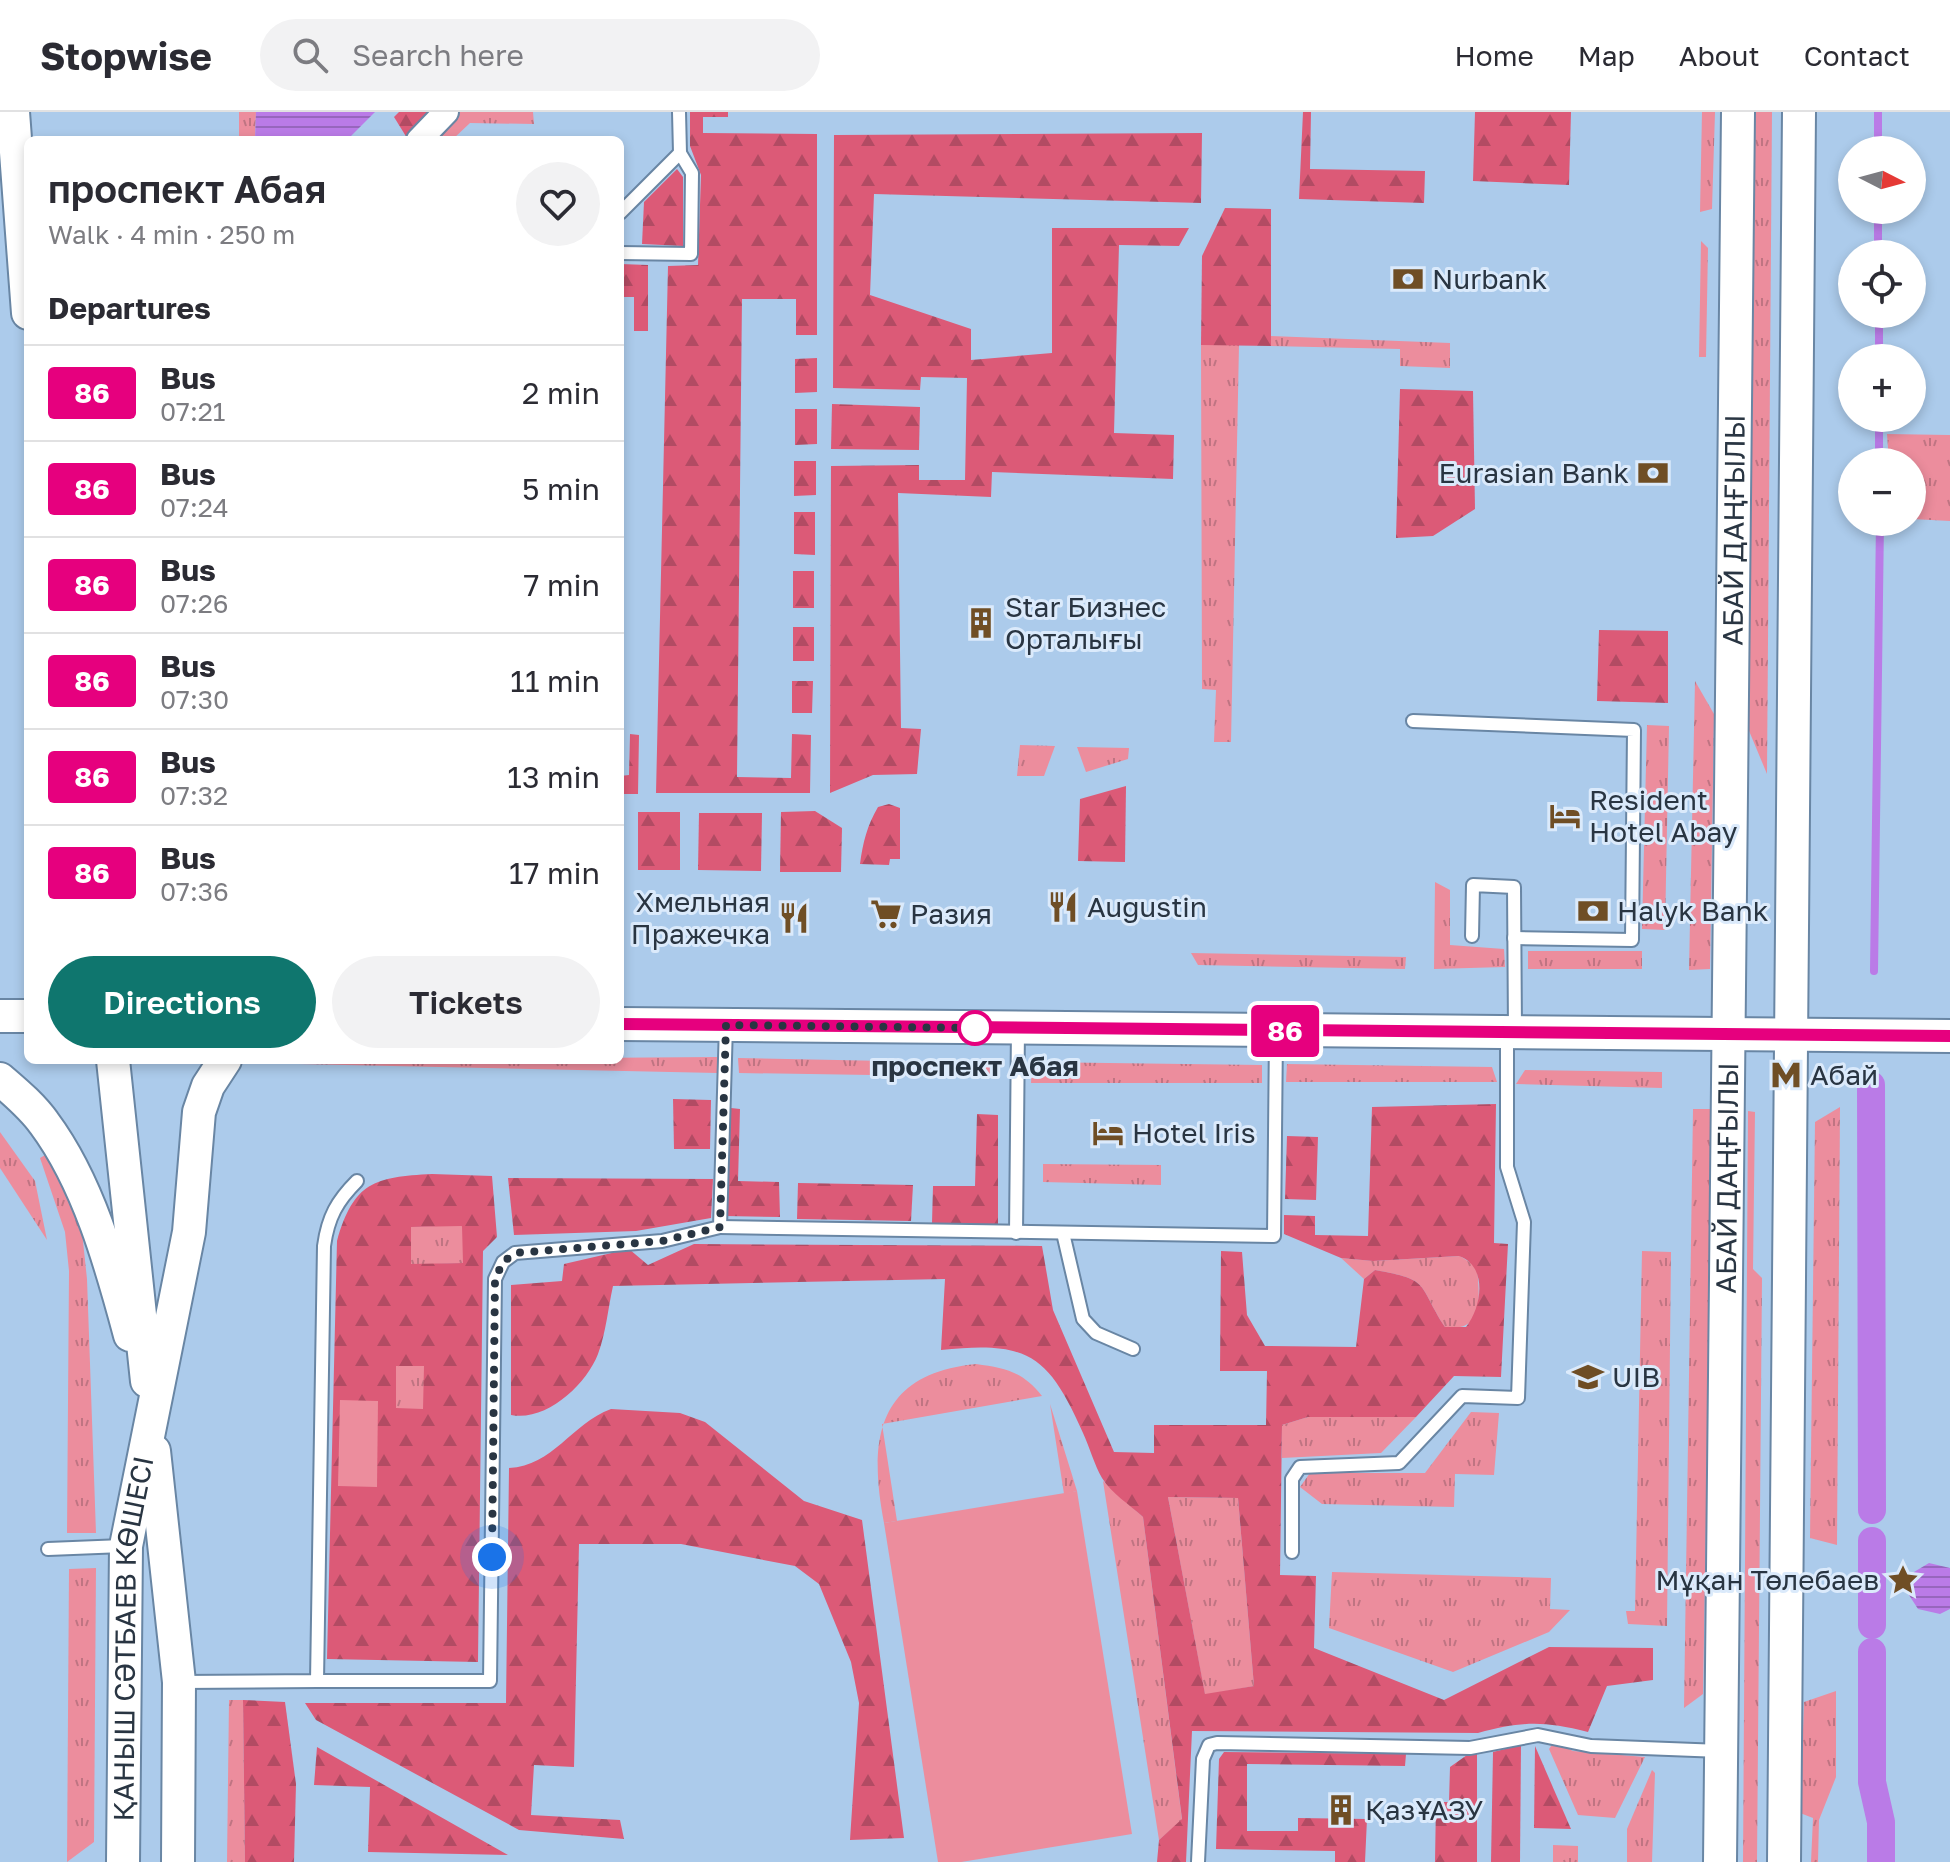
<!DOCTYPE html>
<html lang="en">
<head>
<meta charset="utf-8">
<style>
  :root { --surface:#fff; --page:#f2f2f3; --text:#2b2b33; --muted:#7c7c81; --line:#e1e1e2; --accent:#0f766e }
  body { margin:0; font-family:"Golos Text",sans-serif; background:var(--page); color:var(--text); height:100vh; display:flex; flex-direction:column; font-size:30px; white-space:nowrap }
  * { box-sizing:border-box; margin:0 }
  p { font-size:26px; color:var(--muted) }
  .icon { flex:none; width:44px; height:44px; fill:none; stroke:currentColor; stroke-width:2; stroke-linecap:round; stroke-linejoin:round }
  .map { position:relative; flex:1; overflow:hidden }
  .drawer { position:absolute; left:24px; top:24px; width:600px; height:928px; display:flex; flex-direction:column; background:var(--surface); border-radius:12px; box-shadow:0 4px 12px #0003 }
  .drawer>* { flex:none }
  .badge { padding:0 16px; border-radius:6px; font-size:28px; line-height:52px }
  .needle { width:52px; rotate:96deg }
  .controls { position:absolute; left:1838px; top:24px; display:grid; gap:16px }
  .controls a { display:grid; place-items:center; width:88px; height:88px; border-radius:50%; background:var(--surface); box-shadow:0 4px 12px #0003; font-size:40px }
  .you { position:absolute; width:40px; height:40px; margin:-20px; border:6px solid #fff; border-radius:50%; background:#1a73e8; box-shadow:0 0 0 12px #1a73e833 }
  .map>.badge { position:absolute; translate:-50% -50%; box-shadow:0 0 0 4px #fff }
  h2 { padding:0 24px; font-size:30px; line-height:72px }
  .round { display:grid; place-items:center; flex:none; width:84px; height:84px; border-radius:42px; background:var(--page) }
  .overview { display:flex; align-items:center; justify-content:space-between; height:136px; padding:0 24px }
  h1 { font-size:38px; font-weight:600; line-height:60px }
  .action { display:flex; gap:16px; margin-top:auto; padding:16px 24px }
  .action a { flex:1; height:92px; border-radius:48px; background:var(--accent); color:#fff; font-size:32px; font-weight:600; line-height:92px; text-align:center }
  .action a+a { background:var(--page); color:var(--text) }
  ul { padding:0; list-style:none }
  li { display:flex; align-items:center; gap:24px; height:96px; padding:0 24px; border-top:2px solid var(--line) }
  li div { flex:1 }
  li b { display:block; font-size:30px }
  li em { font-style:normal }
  li .badge { min-width:88px; font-weight:700; text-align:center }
  header { display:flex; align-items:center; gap:48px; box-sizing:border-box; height:112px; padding:0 40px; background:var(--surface); border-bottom:2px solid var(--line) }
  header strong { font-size:38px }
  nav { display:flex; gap:44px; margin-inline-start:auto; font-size:28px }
  .search { width:560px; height:72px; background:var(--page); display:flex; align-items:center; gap:20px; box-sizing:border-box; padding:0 28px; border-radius:44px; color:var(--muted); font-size:30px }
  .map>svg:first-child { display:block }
</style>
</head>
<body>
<header>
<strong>Stopwise</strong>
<div class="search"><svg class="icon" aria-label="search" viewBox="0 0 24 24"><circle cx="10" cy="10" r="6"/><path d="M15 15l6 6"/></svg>Search here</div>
<nav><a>Home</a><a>Map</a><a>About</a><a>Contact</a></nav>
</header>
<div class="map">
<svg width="1950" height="1750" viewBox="0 0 1950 1750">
  <defs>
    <pattern id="grass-tufts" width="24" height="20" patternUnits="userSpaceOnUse" patternTransform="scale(2)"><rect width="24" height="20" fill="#ec8d9d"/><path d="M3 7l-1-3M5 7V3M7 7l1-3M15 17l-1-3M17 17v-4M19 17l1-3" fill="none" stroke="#bf7482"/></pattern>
    <pattern id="forest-firs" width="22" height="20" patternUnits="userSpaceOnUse" patternTransform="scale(2)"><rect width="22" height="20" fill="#dc5a77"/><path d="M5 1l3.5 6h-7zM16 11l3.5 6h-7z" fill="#b24b63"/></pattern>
    <pattern id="water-rules" width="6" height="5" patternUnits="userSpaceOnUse" patternTransform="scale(2)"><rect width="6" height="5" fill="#ba7be7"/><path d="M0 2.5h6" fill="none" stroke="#9766bd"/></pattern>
  </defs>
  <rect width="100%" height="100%" fill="#accbeb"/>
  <g fill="url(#grass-tufts)">
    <polygon points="239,0 256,0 255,28 239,28"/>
    <polygon points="460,0 533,0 534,12 470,11 452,28 431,28"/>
    <polygon points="1702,0 1715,0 1712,97 1700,100"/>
    <polygon points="1753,0 1772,0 1767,662 1747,614"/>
    <polygon points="1701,129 1708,136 1706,245 1699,245"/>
    <polygon points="1271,224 1450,231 1450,256 1400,254 1400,237 1271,234"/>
    <polygon points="1201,233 1239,233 1231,630 1214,630 1216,578 1202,577"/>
    <polygon points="1887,322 1950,323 1950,409 1912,407 1912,350 1889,350"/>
    <polygon points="1695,569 1714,602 1710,857 1689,858"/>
    <polygon points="1647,613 1669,614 1665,818 1642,817"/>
    <polygon points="1020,633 1055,634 1044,664 1017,664"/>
    <polygon points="1077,635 1129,636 1128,647 1086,660"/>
    <polygon points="1435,770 1450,778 1450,833 1504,837 1505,855 1434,857"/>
    <rect x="1528" y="839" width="114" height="18"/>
    <polygon points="1191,841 1406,845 1405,857 1198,853"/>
    <polygon points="717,945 717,961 298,952 296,948"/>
    <polygon points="738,946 989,951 997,965 739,961"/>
    <polygon points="1032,950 1262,953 1262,971 1031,971"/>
    <polygon points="1287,952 1492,955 1497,970 1286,970"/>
    <polygon points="1525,958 1662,960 1662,976 1516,972"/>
    <polygon points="1840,995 1837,1433 1810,1426 1815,1010"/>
    <polygon points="1693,997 1713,997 1703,1582 1684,1596"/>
    <polygon points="1748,999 1755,1000 1753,1157 1762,1166 1757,1750 1743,1750"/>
    <polygon points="0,1020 35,1069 47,1128 0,1056"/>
    <polygon points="52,1039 69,1076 82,1120 87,1167 96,1421 67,1421 69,1159 65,1120 40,1046"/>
    <polygon points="1043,1052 1161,1053 1161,1073 1043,1070"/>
    <polygon points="463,1113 463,1151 411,1153 410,1115"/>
    <polygon points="1642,1139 1671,1140 1667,1514 1628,1512 1626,1499 1635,1499"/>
    <path d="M1460,1144L1477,1155C1479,1182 1486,1221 1445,1215C1417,1172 1432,1168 1375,1158L1364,1167L1341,1146L1373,1149Z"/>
    <path d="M976,1252C1006,1256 1023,1260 1042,1284L882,1312L897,1409L884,1411C868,1327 877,1262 976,1252Z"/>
    <rect x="396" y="1254" width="28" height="43"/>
    <polygon points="1050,1292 1077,1379 1064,1382"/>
    <polygon points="1471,1300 1499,1301 1494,1363 1455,1362 1454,1395 1322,1392 1300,1375 1310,1361 1425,1361"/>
    <polygon points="1308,1305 1416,1305 1381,1341 1282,1346 1282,1313"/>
    <polygon points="1103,1369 1143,1405 1182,1708 1159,1728"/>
    <polygon points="1168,1385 1238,1386 1254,1574 1205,1583"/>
    <polygon points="96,1456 94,1730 67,1750 69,1457"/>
    <polygon points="1332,1460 1551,1466 1550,1497 1570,1498 1549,1520 1453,1560 1329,1516"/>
    <polygon points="1836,1579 1836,1665 1819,1708 1818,1750 1811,1750 1813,1706 1800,1701 1804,1590"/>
    <polygon points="229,1588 243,1588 245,1750 227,1750"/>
    <polygon points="1554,1630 1573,1639 1645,1645 1615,1706 1578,1703 1549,1637"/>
    <polygon points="1652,1658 1655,1661 1652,1750 1627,1750 1627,1717"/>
    <polygon points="1553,1733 1578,1734 1578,1750 1553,1750"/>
  </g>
  <g fill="url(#forest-firs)" fill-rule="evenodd">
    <polygon points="399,0 432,0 407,26 394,5"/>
    <polygon points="690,0 728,0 728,5 703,5 703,21 817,22 817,223 796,223 796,187 742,187 737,665 791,666 792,622 811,623 810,681 656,681 668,154 698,153 701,63 690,34"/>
    <polygon points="1303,0 1311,0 1310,57 1425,59 1424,91 1299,87"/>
    <polygon points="1475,0 1571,0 1569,73 1473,69"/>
    <polygon points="1202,21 1201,91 874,82 870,183 971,217 971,248 1052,241 1052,116 1189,116 1179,134 1119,133 1114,321 1174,323 1173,367 992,360 991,385 898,381 901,616 921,617 917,662 873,663 830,681 831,354 919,353 919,368 965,368 967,266 921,265 920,278 833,276 834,23"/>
    <polygon points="677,57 683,65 683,134 642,132 644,90"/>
    <polygon points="1225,96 1271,97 1271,234 1201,233 1202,144"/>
    <polygon points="620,152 648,153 648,219 634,219 634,185 620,185"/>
    <polygon points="817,246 817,280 795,281 795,247"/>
    <polygon points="1400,277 1473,279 1475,397 1433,424 1396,426"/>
    <polygon points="832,292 920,295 919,338 831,337"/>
    <polygon points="795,297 817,297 817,332 795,333"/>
    <polygon points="794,349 816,349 816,383 794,384"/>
    <polygon points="794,400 815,400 815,443 794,442"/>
    <rect x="793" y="459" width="21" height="37"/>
    <rect x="793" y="515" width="21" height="34"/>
    <polygon points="1599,518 1668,519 1668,591 1597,589"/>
    <polygon points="792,569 813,569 812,601 792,601"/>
    <polygon points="630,622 639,623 638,682 620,682 620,664 629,663"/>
    <polygon points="1126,674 1125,750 1078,749 1080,687"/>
    <path d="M889,692L900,696V747H890L889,753L860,752C863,730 867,714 878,695Z"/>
    <polygon points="815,699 842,716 841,760 780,760 781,700"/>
    <rect x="638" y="700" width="42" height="58"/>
    <polygon points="699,701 762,701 761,759 698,758"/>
    <polygon points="673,987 711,988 710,1037 674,1037"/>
    <path d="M1496,992L1494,1131L1508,1132L1501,1265L1454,1264L1416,1305H1308L1282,1313L1280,1463L1316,1464L1314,1536L1444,1588L1549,1535L1653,1536V1568L1607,1574L1588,1620C1543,1609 1523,1609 1478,1621L1192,1619L1186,1750H1157L1159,1728L1182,1707L1143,1405C1130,1393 1111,1381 1102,1366C1094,1352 1090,1336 1083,1321C1048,1242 1028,1229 941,1238L945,1167L613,1174C608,1196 606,1221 598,1242C586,1273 546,1310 511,1303V1173L562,1169L564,1152L629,1137L648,1153L694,1132L1042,1134L1053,1198L1114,1340L1154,1341V1313H1266L1267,1259H1220L1221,1139L1242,1140L1247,1203L1265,1234L1356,1235L1364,1167L1375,1158C1432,1168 1417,1172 1445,1215H1466C1482,1195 1488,1154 1459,1144L1373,1149L1341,1146L1284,1122V1103L1315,1104V1123L1368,1124L1372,995ZM1168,1385L1238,1386L1254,1574L1205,1582Z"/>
    <polygon points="731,996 740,997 738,1069 779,1070 780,1105 725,1104"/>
    <polygon points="977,1002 998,1003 998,1113 932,1111 933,1074 975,1074"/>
    <polygon points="1287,1024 1318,1025 1316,1088 1285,1087"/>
    <path d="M432,1062L492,1064L497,1125L483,1139L478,1550L327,1547L337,1129C354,1070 374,1065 432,1062ZM462,1114L463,1151L411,1152V1115ZM396,1254H424L423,1297L396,1296Z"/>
    <polygon points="508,1066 713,1067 711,1106 636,1119 514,1123"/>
    <polygon points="798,1071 913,1073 911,1109 797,1107"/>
    <path d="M611,1297L680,1301L705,1310L804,1389L862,1408L904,1726L850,1728L859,1591L851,1550L819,1472L795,1454L681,1432H579L574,1655L534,1653L531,1703L620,1708L624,1727L519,1718L316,1608L305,1591H506L509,1356C553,1354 571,1312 611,1297Z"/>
    <polygon points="243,1588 285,1590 296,1672 294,1750 245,1750"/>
    <polygon points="1521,1633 1520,1750 1491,1750 1493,1640"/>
    <polygon points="1535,1634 1571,1717 1534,1716"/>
    <polygon points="317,1635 508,1743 368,1740 370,1675 314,1673"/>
    <polygon points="1477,1636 1477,1750 1435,1750 1436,1690 1449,1690 1450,1655"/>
    <polygon points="1224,1640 1406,1642 1405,1654 1247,1652 1247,1719 1298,1719 1298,1706 1367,1707 1365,1750 1335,1750 1335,1739 1216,1737 1219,1647"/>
  </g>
  <g fill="#ec8d9d">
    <polygon points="340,1288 378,1289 377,1375 338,1374"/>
    <polygon points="1077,1379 1132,1722 961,1750 938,1750 884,1411"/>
  </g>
  <g fill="url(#water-rules)">
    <polygon points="256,0 375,0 347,28 255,28"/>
    <polygon points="1929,1451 1950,1456 1950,1497 1940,1502 1918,1497 1909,1483 1914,1460"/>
  </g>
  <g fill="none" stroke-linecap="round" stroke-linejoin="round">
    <g stroke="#ba7be7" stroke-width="8">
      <polyline points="1878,38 1878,0"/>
      <polyline points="1878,98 1878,142"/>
      <polyline points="1879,202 1879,246"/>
      <polyline points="1879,306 1879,349"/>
      <polyline points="1874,859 1880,410"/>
    </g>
    <g stroke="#ba7be7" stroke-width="28">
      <polyline points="1871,973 1872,1398"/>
      <polyline points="1872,1429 1872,1513"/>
      <polyline points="1872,1540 1872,1670 1881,1710 1881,1750"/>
    </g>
    <defs>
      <g id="lane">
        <polyline points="679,0 680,41"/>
        <polyline points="620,101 680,41 692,61 691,142 620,141"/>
        <polyline points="1413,609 1634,618 1632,828 1514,826"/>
        <polyline points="1472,824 1473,773 1514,775 1515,918"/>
        <polyline points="720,1115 1274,1124 1276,921"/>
        <polyline points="1016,1121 1018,916"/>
        <polyline points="1063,1121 1083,1207 1096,1221 1133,1237"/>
        <polyline points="48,1437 123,1434"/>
        <polyline points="1292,1440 1292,1367 1300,1355 1399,1351 1462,1284 1518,1286 1524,1110 1507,1055 1507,921"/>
        <polyline points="317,1569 490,1569 495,1167 503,1150 515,1141 662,1129 720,1115 726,913"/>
        <path d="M179,1570L317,1569L324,1134C328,1105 337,1089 357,1069"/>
        <polyline points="1198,1750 1203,1647 1209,1633 1217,1631 1470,1636 1538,1623 1591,1634 1721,1639"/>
      </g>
      <polyline id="street" points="419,28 446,0"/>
      <g id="secondary">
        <polyline points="13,0 28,201"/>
        <polyline points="0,904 28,904"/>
        <polyline points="620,912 1950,924"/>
        <polyline points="113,948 147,1269"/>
        <path d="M0,967C15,980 32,994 44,1011C88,1070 111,1152 130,1223"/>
        <polyline points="154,1339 179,1570 178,1750"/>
        <path id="s1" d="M123,1750L126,1434L189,1120L199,1000L208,974L225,948"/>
        <path id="s2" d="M1720,1750L1738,0"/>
        <polyline points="1784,1750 1799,0"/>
      </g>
    </defs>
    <use href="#lane" stroke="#6986a4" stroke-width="16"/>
    <use href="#street" stroke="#6986a4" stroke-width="28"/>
    <use href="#secondary" stroke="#6986a4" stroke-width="36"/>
    <use href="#lane" stroke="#fff" stroke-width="12"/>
    <use href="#street" stroke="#fff" stroke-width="24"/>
    <use href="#secondary" stroke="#fff" stroke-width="32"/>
  </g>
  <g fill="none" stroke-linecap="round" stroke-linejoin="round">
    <defs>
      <polyline id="line" points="620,912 1950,924"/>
    </defs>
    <use href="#line" stroke="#fff" stroke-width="18"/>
    <use href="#line" stroke="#e6007e" stroke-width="12"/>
    <polyline stroke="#293542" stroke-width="8" stroke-dasharray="0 14.4" points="492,1445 495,1167 503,1150 515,1141 662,1129 720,1115 726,913 978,916 975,916"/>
  </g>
  <defs>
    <symbol id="bank-bare" viewBox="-9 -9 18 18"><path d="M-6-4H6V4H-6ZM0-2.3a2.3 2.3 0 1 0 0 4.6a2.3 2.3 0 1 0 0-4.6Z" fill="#6f4e25" stroke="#dbeafb" stroke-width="2.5" paint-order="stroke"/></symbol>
    <symbol id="building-bare" viewBox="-9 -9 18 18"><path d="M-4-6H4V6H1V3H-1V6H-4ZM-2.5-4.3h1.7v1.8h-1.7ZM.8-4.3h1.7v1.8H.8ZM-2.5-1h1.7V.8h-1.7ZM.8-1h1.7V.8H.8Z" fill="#6f4e25" stroke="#dbeafb" stroke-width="2.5" paint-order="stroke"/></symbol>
    <symbol id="hotel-bare" viewBox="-9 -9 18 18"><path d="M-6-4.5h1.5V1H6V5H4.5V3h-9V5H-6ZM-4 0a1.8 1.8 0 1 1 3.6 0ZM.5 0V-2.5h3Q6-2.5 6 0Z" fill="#6f4e25" stroke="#dbeafb" stroke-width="2.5" paint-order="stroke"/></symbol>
    <symbol id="restaurant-bare" viewBox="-9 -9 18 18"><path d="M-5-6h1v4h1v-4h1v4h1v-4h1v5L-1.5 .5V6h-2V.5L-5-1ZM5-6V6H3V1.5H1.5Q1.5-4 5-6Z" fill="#6f4e25" stroke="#dbeafb" stroke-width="2.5" paint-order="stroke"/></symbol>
    <symbol id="supermarket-bare" viewBox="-9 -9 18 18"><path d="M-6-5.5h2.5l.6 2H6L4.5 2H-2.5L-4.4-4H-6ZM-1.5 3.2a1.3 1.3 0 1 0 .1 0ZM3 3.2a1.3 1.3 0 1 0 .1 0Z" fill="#6f4e25" stroke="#dbeafb" stroke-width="2.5" paint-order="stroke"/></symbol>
    <symbol id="metro-bare" viewBox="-9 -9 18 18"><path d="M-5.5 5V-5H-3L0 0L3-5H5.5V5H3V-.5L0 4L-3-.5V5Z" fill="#6f4e25" stroke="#dbeafb" stroke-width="2.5" paint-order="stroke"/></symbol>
    <symbol id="university-bare" viewBox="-9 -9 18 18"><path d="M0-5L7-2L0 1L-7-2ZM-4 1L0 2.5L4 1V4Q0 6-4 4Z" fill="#6f4e25" stroke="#dbeafb" stroke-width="2.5" paint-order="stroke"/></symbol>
    <symbol id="sight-bare" viewBox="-9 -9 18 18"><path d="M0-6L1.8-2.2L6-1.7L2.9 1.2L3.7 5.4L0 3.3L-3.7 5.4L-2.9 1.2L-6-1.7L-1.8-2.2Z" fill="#6f4e25" stroke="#dbeafb" stroke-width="2.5" paint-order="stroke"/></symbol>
  </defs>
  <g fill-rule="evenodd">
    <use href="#bank-bare" x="1386" y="145" width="44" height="44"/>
    <use href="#bank-bare" x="1631" y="339" width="44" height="44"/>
    <use href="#building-bare" x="959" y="489" width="44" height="44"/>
    <use href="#hotel-bare" x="1543" y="682" width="44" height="44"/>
    <use href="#restaurant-bare" x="1041" y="773" width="44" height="44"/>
    <use href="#bank-bare" x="1571" y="777" width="44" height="44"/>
    <use href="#supermarket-bare" x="864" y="780" width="44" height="44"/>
    <use href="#restaurant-bare" x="772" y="784" width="44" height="44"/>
    <use href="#metro-bare" x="1764" y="941" width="44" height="44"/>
    <use href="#hotel-bare" x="1086" y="999" width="44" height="44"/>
    <use href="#university-bare" x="1566" y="1243" width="44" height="44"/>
    <use href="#sight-bare" x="1881" y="1446" width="44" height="44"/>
    <use href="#building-bare" x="1319" y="1676" width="44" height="44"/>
  </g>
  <circle fill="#fff" stroke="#e6007e" stroke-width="4" cx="975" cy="916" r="16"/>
  <g text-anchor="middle" stroke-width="6" stroke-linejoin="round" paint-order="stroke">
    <g font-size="28" fill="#293542" stroke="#dbeafb" text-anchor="start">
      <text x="1432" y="177">Nurbank</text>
      <text x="1629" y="371" text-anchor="end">Eurasian Bank</text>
      <text x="1005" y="505">Star Бизнес<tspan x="1005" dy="32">Орталығы</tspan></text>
      <text x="1589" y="698">Resident<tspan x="1589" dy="32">Hotel Abay</tspan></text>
      <text x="770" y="800" text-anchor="end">Хмельная<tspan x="770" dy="32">Пражечка</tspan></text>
      <text x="1087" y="805">Augustin</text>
      <text x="1617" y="809">Halyk Bank</text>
      <text x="910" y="812">Разия</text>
      <text x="1810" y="973">Абай</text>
      <text x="1132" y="1031">Hotel Iris</text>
      <text x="1612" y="1275">UIB</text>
      <text x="1879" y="1478" text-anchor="end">Мұқан Төлебаев</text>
      <text x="1365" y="1708">ҚазҰАЗУ</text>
    </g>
    <g font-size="28" fill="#293542" stroke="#dbeafb">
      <text dy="10" stroke="none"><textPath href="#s2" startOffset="1332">АБАЙ ДАҢҒЫЛЫ</textPath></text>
      <text dy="10" stroke="none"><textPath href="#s2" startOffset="684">АБАЙ ДАҢҒЫЛЫ</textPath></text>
      <text dy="10" stroke="none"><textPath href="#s1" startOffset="224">ҚАНЫШ СӘТБАЕВ КӨШЕСІ</textPath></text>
    </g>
    <g font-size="28" font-weight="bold" fill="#293542" stroke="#dbeafb">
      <text x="975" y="964">проспект Абая</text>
    </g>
  </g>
</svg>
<div class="controls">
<a><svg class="needle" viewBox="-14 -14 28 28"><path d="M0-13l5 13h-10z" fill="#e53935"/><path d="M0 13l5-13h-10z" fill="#7c7c81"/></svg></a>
<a><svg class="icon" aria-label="locate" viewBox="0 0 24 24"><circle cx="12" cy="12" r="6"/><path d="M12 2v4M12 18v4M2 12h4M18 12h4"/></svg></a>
<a>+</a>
<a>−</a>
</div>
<div class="you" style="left:492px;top:1445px"></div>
<b class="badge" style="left:1285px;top:919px;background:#e6007e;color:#fff">86</b>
<section class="drawer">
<div class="overview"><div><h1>проспект Абая</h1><p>Walk · 4 min · 250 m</p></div><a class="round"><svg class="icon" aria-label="heart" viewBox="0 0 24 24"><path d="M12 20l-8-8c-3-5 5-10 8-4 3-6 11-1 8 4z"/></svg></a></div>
<h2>Departures</h2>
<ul>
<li><span class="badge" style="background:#e6007e;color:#fff">86</span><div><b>Bus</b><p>07:21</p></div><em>2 min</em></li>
<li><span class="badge" style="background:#e6007e;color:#fff">86</span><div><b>Bus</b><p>07:24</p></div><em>5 min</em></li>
<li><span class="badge" style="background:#e6007e;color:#fff">86</span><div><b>Bus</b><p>07:26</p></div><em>7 min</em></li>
<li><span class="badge" style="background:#e6007e;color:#fff">86</span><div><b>Bus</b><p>07:30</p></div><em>11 min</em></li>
<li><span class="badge" style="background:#e6007e;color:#fff">86</span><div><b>Bus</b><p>07:32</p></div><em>13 min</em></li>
<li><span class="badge" style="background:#e6007e;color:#fff">86</span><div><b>Bus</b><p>07:36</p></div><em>17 min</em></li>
</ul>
<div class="action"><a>Directions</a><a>Tickets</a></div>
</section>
</div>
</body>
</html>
